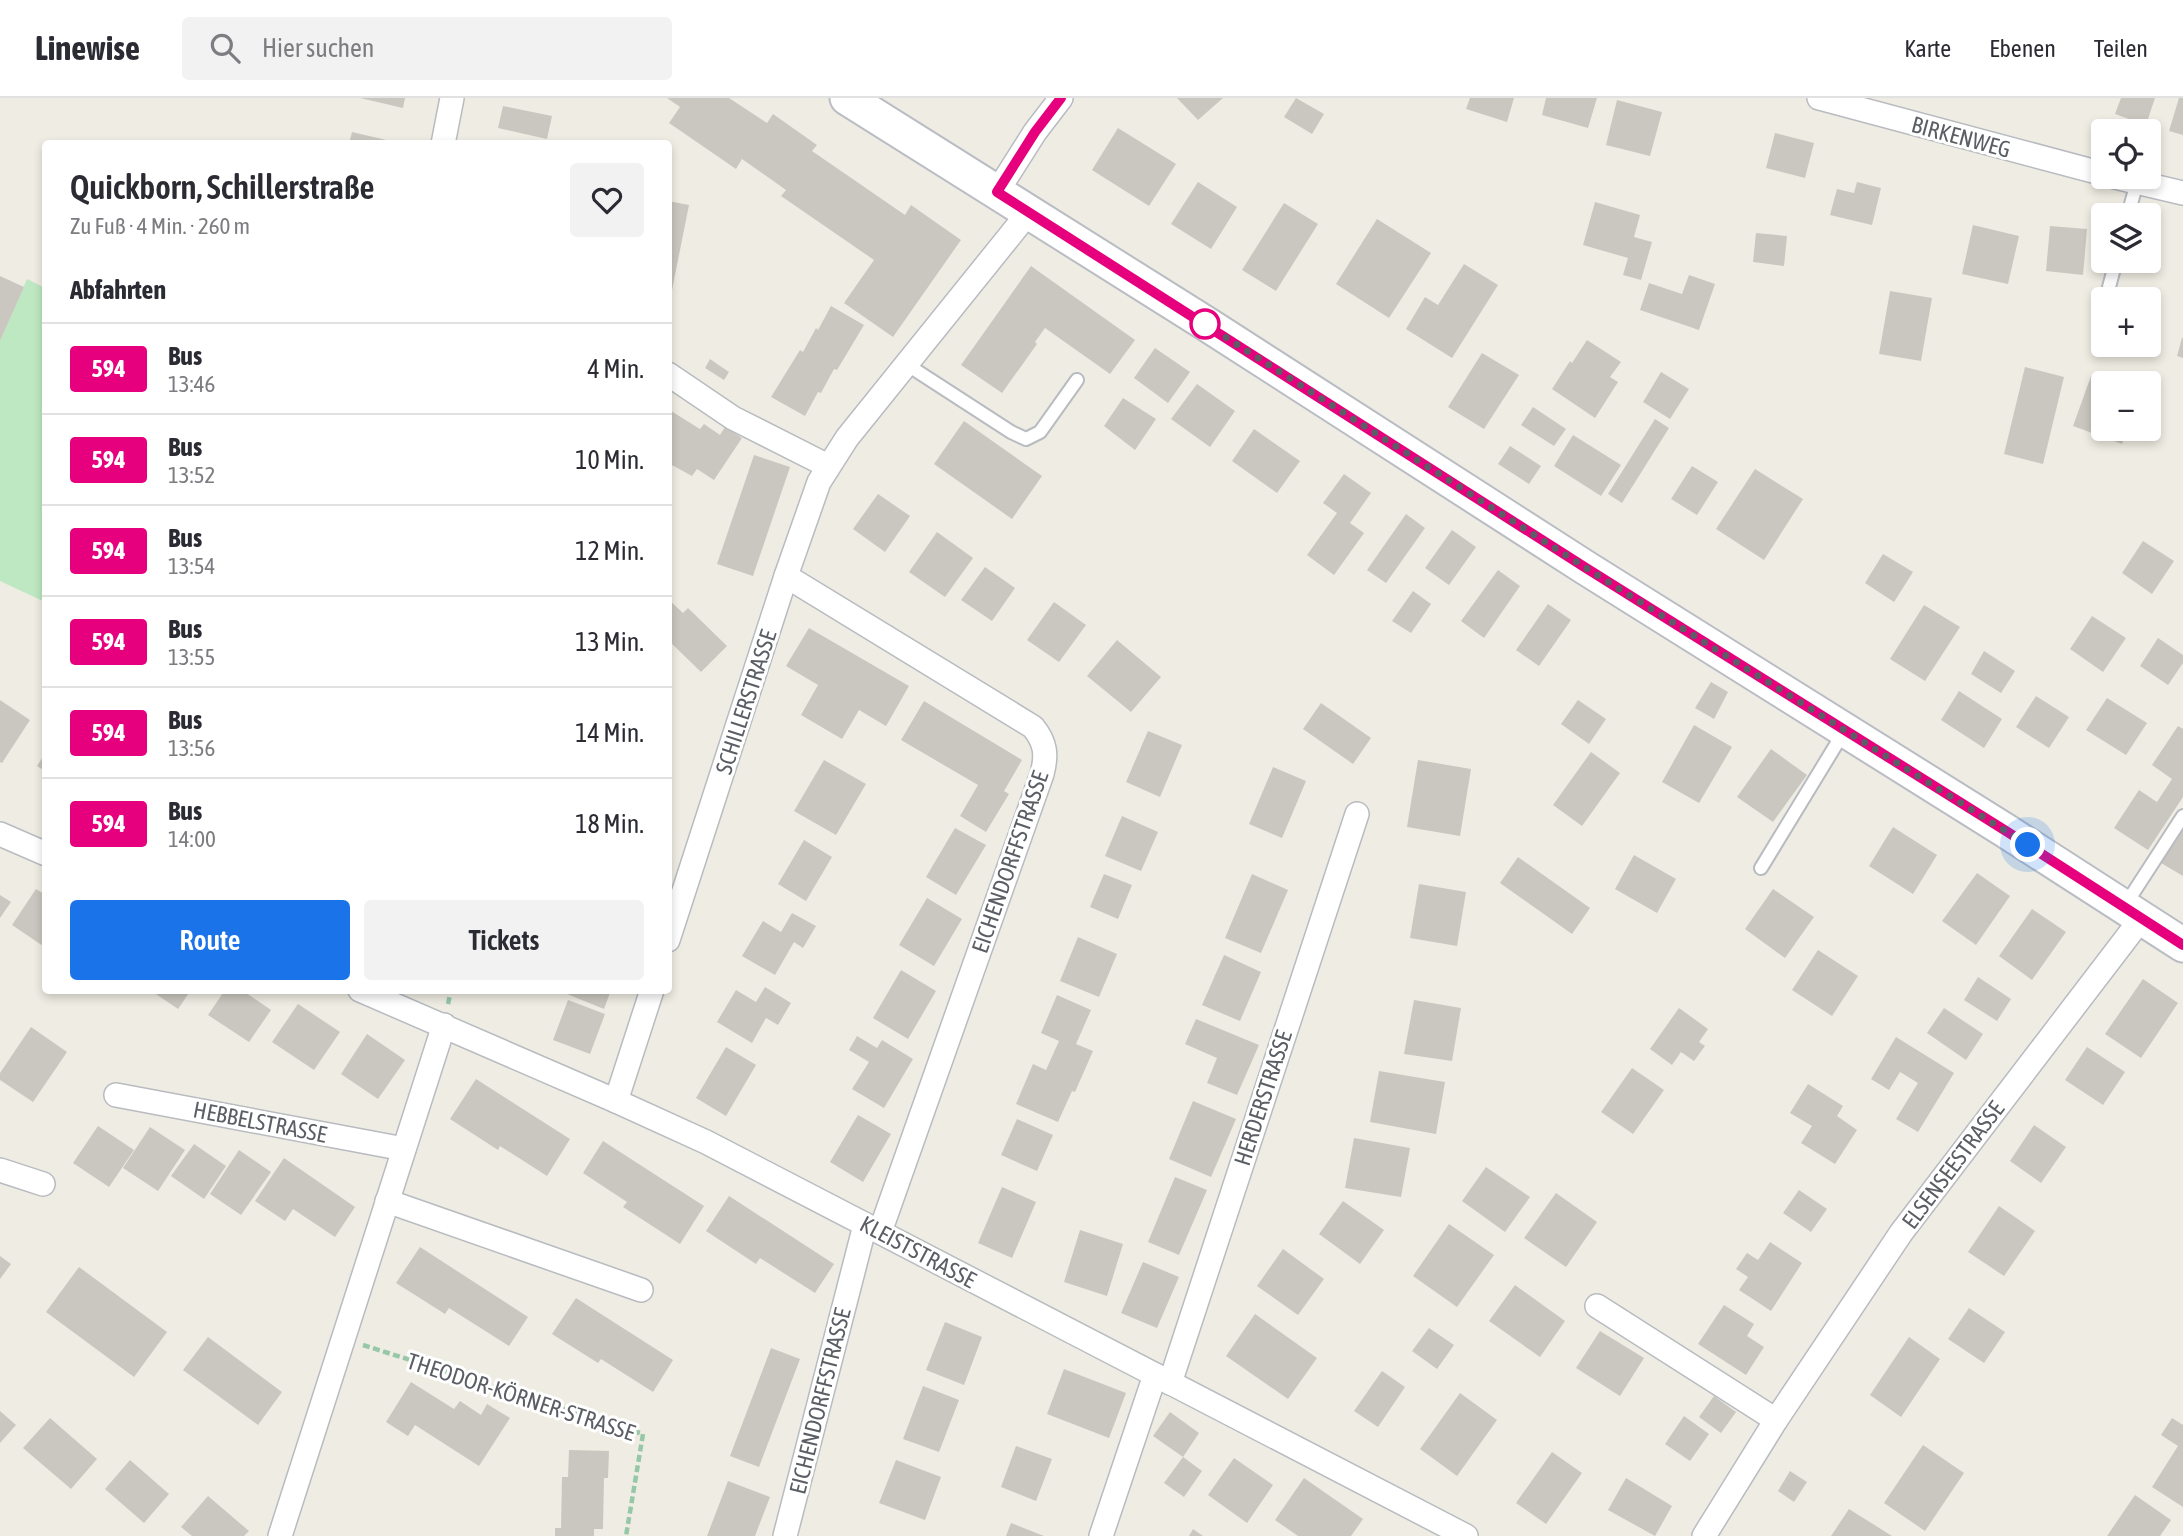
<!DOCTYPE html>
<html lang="de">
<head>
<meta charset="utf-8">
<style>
  :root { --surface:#fff; --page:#f2f2f3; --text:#2b2b33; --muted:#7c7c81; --line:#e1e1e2; --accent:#1a73e8 }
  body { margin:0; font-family:"Asap Condensed",sans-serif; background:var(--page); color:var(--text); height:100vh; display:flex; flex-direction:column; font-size:26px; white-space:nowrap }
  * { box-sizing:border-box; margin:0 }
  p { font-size:23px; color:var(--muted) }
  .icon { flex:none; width:38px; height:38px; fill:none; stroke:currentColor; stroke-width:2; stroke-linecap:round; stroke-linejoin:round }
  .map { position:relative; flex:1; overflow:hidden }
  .sheet { position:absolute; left:42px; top:42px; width:630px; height:854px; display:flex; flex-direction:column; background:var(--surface); border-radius:7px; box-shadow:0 4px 10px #0003 }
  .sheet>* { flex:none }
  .badge { padding:0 14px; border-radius:5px; font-size:24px; line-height:46px }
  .fabs { position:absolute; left:2091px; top:21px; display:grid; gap:14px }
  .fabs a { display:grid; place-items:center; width:70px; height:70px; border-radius:7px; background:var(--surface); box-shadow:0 4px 10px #0003; font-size:35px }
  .you { position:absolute; width:35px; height:35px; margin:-18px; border:5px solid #fff; border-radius:50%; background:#1a73e8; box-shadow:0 0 0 10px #1a73e833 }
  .map>.badge { position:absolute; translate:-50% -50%; box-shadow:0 0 0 4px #fff }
  h2 { padding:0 28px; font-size:26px; line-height:63px }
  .round { display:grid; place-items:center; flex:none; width:74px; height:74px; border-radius:7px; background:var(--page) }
  .headline { display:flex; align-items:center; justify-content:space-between; height:119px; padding:0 28px }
  h1 { font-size:33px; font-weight:600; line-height:52px }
  .cta { display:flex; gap:14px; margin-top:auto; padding:14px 28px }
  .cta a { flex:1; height:80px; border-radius:7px; background:var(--accent); color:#fff; font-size:28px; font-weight:600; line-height:80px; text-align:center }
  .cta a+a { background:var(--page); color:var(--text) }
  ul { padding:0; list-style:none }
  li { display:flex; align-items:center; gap:21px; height:91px; padding:0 28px; border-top:2px solid var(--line) }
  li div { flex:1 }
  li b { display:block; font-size:26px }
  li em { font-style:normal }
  li .badge { min-width:77px; font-weight:700; text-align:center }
  header { display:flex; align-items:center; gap:42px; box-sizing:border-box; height:98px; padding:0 35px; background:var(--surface); border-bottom:2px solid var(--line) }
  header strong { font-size:33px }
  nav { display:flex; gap:38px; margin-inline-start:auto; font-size:24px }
  .search { width:490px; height:63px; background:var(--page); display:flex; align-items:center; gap:18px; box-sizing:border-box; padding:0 24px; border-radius:7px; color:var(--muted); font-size:26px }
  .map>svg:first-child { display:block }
</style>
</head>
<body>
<header>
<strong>Linewise</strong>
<div class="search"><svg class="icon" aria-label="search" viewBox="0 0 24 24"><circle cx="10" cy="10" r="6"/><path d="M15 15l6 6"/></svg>Hier suchen</div>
<nav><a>Karte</a><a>Ebenen</a><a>Teilen</a></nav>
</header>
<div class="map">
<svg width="2183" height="1438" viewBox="0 0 2183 1438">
  <rect width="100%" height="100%" fill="#efede3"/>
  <polygon fill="#bee8c1" points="27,181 45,190 45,504 0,483 0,243"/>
  <g fill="#cac7c0">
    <polygon points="360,0 405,0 403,10"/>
    <polygon points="667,0 729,0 767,25 773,16 817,47 812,53 905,117 911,107 961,142 893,239 844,205 874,162 781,98 786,92 742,61 736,71 669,25 680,9"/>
    <polygon points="1177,0 1223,0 1198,22"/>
    <polygon points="1296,0 1324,16 1312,36 1284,19"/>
    <polygon points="1470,0 1514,0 1507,24 1466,11"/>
    <polygon points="1546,0 1597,0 1588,30 1542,17"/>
    <polygon points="2121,0 2155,0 2146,27 2115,16"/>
    <polygon points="2179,0 2183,0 2183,37 2169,33"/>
    <polygon points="1617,2 1662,14 1650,58 1606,47"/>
    <polygon points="503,8 552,18 547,41 498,30"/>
    <polygon points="1118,30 1176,66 1149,108 1092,72"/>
    <polygon points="352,34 395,44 395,46 349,46"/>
    <polygon points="1775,35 1814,45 1805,80 1766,70"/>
    <polygon points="1198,84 1237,109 1211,151 1171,126"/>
    <polygon points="1857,84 1881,90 1872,127 1830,117 1837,91 1854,95"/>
    <polygon points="668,103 689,107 670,202 668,202"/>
    <polygon points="1595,104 1640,117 1634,139 1652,144 1641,182 1623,177 1628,160 1583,147"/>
    <polygon points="1284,105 1318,126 1276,193 1242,172"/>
    <polygon points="1377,121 1431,155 1389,220 1336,186"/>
    <polygon points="2149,124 2156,126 2150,145 2149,145"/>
    <polygon points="1973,127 2019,138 2008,186 1962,176"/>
    <polygon points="2050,128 2087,131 2083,177 2046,173"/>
    <polygon points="1756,135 1787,138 1784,168 1753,164"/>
    <polygon points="1464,166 1498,187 1452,260 1406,231 1425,199 1438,207"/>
    <polygon points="1031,168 1135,242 1110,276 1045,230 1035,244 1037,246 1002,295 961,267"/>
    <polygon points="1689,177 1715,186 1699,232 1640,212 1649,185 1682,196"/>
    <polygon points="0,178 24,189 0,243"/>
    <polygon points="1890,193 1932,200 1921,263 1879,256"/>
    <polygon points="831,208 864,227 837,272 834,271 821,295 818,294 805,318 771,299 800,252 803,254 816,230 818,232"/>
    <polygon points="2182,240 2183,240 2183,260 2177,258"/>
    <polygon points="1587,242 1621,264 1610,279 1618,284 1595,320 1552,291 1570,263 1572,265"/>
    <polygon points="1155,250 1190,274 1168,305 1134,280"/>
    <polygon points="1482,255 1519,277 1484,331 1448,309"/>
    <polygon points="710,261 729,274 724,282 705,270"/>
    <polygon points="2025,269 2064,279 2043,366 2004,356"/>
    <polygon points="1661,274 1689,291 1670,321 1643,304"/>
    <polygon points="2091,278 2110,285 2104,285 2104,331 2128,331 2122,346 2073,328"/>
    <polygon points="1197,286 1235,313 1210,349 1171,321"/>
    <polygon points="1123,300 1156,321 1135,352 1104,328"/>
    <polygon points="1533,309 1566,331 1554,348 1521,327"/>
    <polygon points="668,311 700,331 704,326 720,337 725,329 742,340 714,382 697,371 692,378 668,365"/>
    <polygon points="1655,321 1669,330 1622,405 1608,396"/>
    <polygon points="964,323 1042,378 1012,421 934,366"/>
    <polygon points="1254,331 1300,363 1277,395 1232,363"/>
    <polygon points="1573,337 1621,367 1601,398 1554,368"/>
    <polygon points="1510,348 1541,368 1529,386 1498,366"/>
    <polygon points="754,357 790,369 753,478 717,466"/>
    <polygon points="1692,368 1718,384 1697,417 1671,401"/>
    <polygon points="1755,371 1803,401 1764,462 1716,431"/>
    <polygon points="1344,376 1371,395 1350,425 1364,435 1334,477 1307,457 1337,415 1323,405"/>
    <polygon points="878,396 910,418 885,454 853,431"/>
    <polygon points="1406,416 1425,430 1386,485 1367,472"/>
    <polygon points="1452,432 1476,449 1449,487 1425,470"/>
    <polygon points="937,434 973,460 945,499 909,474"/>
    <polygon points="2143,443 2174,463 2152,496 2122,475"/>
    <polygon points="1883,456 1913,474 1894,504 1865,485"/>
    <polygon points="985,469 1015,490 992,523 961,502"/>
    <polygon points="1498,472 1520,488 1484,540 1461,523"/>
    <polygon points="1413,493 1431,506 1411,535 1392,523"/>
    <polygon points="668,501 683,515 688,510 727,548 701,574 668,542"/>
    <polygon points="1054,504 1086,527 1059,564 1027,542"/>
    <polygon points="1548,506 1571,522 1539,568 1516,552"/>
    <polygon points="1924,507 1960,529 1925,583 1890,561"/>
    <polygon points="2092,518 2126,540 2103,574 2070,551"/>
    <polygon points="809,530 909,588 886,628 859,612 842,641 801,617 818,587 786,568"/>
    <polygon points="2158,540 2183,557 2183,565 2168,587 2140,568"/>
    <polygon points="1117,542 1161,579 1131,614 1087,578"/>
    <polygon points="1984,553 2015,573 2001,595 1971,576"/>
    <polygon points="1711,584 1728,594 1714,621 1695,610"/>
    <polygon points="1959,593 2002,621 1984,650 1941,622"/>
    <polygon points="2036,598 2069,619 2049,650 2016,629"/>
    <polygon points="2107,600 2147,625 2126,657 2086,632"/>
    <polygon points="0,602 30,622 2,665 0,664"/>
    <polygon points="1578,602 1606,621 1589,646 1561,626"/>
    <polygon points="924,603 1022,662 1004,693 1009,696 986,734 960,718 978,687 901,642"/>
    <polygon points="1321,605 1371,640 1353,666 1303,631"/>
    <polygon points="1694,627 1732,649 1699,705 1662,684"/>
    <polygon points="2178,628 2183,631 2183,699 2148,752 2114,730 2139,692 2157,704 2172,681 2152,667"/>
    <polygon points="1148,633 1182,647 1160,699 1126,684"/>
    <polygon points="1771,651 1807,677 1773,724 1737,699"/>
    <polygon points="46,654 46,674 37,668"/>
    <polygon points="1591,654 1620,675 1582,728 1553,707"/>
    <polygon points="824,662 866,686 836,737 794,713"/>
    <polygon points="1418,662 1471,671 1460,738 1407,729"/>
    <polygon points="1273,669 1306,683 1282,740 1249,726"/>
    <polygon points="1122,718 1158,734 1141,773 1105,758"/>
    <polygon points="1893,729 1937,757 1913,796 1869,768"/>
    <polygon points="955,730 986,747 956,797 926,779"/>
    <polygon points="2183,730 2183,778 2161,765"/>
    <polygon points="804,742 832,759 806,803 778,786"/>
    <polygon points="1634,757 1676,781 1657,815 1615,791"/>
    <polygon points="1518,759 1590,810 1572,836 1500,785"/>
    <polygon points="1977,775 2010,798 1976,847 1942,823"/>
    <polygon points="1104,776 1132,787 1118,821 1090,809"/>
    <polygon points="1252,776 1288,792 1261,855 1225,840"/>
    <polygon points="1419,786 1466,794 1457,848 1410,840"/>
    <polygon points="36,791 46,797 46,850 12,827"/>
    <polygon points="1773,791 1814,819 1785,860 1745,831"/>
    <polygon points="0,797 11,804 0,820"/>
    <polygon points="927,800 962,821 934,868 899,847"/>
    <polygon points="2032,811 2066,834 2032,882 1999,858"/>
    <polygon points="792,815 816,828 803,850 794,844 775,877 742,858 763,823 781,834"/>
    <polygon points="1078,839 1117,856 1099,899 1060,883"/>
    <polygon points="1818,852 1858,878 1832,918 1792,892"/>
    <polygon points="1224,857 1261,874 1240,923 1202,907"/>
    <polygon points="901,872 936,893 908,941 873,920"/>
    <polygon points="1978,879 2011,901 1997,923 1964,902"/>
    <polygon points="2143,881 2178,905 2141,960 2105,936"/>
    <polygon points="765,889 791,905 778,927 766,920 752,945 717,924 736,892 756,904"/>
    <polygon points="150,892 191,892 178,911"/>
    <polygon points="225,892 242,892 271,912 249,944 208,917"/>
    <polygon points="557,892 611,892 604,911"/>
    <polygon points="1057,897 1091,912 1076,946 1093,953 1075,994 1072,993 1058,1024 1016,1006 1033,966 1046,972 1059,943 1041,935"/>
    <polygon points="568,902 605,916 590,956 553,942"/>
    <polygon points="1414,902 1461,910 1452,963 1404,956"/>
    <polygon points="298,906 340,934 314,972 272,944"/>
    <polygon points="1679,910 1708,931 1699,944 1705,948 1694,963 1681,954 1672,967 1650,951"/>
    <polygon points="1944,910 1983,936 1966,962 1927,935"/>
    <polygon points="1196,921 1259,947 1237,997 1207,985 1217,960 1185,946"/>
    <polygon points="31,929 67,954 33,1004 0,982 0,975"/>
    <polygon points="367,936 405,962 378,1001 341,976"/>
    <polygon points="857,938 877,950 882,942 913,961 884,1010 852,991 869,964 849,952"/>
    <polygon points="1896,939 1954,975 1918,1034 1896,1021 1918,985 1900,974 1889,992 1871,981"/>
    <polygon points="726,949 756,967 726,1018 696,1000"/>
    <polygon points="2087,949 2125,974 2103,1007 2065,982"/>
    <polygon points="1632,970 1664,992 1633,1036 1601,1014"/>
    <polygon points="1379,973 1445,984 1436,1036 1370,1024"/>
    <polygon points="476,981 570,1041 547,1078 500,1048 498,1052 450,1021"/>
    <polygon points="1808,986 1843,1008 1837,1018 1857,1032 1835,1066 1801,1045 1812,1028 1790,1015"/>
    <polygon points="1193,1003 1236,1021 1211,1079 1169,1061"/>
    <polygon points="858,1017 891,1036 863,1084 830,1064"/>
    <polygon points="1017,1021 1053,1037 1037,1073 1001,1057"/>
    <polygon points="2034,1027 2066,1049 2041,1085 2010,1063"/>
    <polygon points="98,1028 134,1052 109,1089 73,1065"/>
    <polygon points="150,1029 185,1052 158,1093 123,1070"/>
    <polygon points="1354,1040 1410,1050 1401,1099 1345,1090"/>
    <polygon points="603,1043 704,1108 680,1146 623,1109 627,1104 583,1075"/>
    <polygon points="194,1046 226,1068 204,1101 171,1078"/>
    <polygon points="239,1052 271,1074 241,1117 210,1096"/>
    <polygon points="284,1060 355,1109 335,1139 293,1111 285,1123 255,1103"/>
    <polygon points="1486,1069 1530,1099 1505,1134 1462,1103"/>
    <polygon points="1175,1079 1207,1092 1179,1157 1148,1144"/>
    <polygon points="1002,1089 1036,1104 1012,1160 978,1145"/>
    <polygon points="1799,1092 1827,1111 1811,1134 1783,1115"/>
    <polygon points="1556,1095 1597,1124 1566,1169 1524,1140"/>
    <polygon points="729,1098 834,1166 815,1195 760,1160 756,1166 706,1133"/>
    <polygon points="1343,1103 1384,1132 1360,1166 1319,1136"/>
    <polygon points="1999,1108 2035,1133 2004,1178 1968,1154"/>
    <polygon points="1449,1126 1494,1157 1457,1209 1413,1178"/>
    <polygon points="1080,1132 1123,1146 1107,1198 1064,1184"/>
    <polygon points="1770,1144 1802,1165 1771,1213 1739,1192 1748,1179 1736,1171 1747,1155 1758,1162"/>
    <polygon points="420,1149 528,1219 509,1248 449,1210 445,1216 396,1185"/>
    <polygon points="1283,1151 1324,1181 1298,1217 1257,1188"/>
    <polygon points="0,1158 11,1166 0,1181"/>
    <polygon points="1143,1164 1179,1179 1157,1230 1121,1215"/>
    <polygon points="79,1169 167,1234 134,1279 46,1214"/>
    <polygon points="1515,1187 1565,1223 1540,1259 1489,1223"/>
    <polygon points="576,1200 673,1262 653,1294 601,1261 598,1265 552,1236"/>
    <polygon points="1724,1207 1754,1226 1747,1238 1764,1249 1746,1277 1698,1246"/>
    <polygon points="1969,1210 2005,1234 1984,1265 1948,1241"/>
    <polygon points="1255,1216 1317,1260 1288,1301 1226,1258"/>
    <polygon points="945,1224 982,1239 964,1287 926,1272"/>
    <polygon points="1429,1230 1454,1247 1437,1271 1412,1253"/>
    <polygon points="1600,1233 1644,1260 1620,1298 1576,1270"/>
    <polygon points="208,1239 282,1294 258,1327 183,1272"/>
    <polygon points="1909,1239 1940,1261 1901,1319 1870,1297"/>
    <polygon points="771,1250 800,1261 759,1369 730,1358"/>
    <polygon points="1064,1271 1126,1295 1109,1340 1047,1316"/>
    <polygon points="1382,1273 1405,1289 1378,1329 1354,1313"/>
    <polygon points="411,1284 454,1311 460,1303 481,1317 487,1306 510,1320 479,1368 415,1327 408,1338 386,1324"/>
    <polygon points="923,1288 959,1302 939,1354 903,1341"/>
    <polygon points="1460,1295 1497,1322 1457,1378 1420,1351"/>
    <polygon points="1714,1298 1736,1314 1721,1335 1699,1319"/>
    <polygon points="0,1313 16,1327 0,1345"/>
    <polygon points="1170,1314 1199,1335 1183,1359 1202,1373 1184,1399 1164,1385 1183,1359 1153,1338"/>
    <polygon points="1684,1318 1709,1336 1690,1363 1665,1346"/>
    <polygon points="50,1320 97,1361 71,1391 23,1350"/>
    <polygon points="2172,1320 2183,1327 2183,1409 2152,1389 2178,1348 2161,1337"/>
    <polygon points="1923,1347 1964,1375 1925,1433 1884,1405"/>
    <polygon points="1016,1348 1052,1361 1036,1403 1001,1389"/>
    <polygon points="569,1352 609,1353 608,1380 604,1380 603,1431 594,1431 594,1438 555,1438 555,1430 561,1430 562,1379 568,1379"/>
    <polygon points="1552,1354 1582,1375 1546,1426 1516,1405"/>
    <polygon points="1234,1360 1273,1387 1247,1425 1208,1397"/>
    <polygon points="130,1362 169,1396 144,1425 105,1391"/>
    <polygon points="896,1362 941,1379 925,1422 879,1405"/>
    <polygon points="1790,1373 1807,1384 1794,1404 1778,1393"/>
    <polygon points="1304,1380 1363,1421 1351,1438 1298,1438 1275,1422"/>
    <polygon points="1626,1380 1672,1408 1655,1438 1608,1412"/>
    <polygon points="728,1383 770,1399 755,1438 707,1438"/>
    <polygon points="2135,1397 2171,1422 2160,1438 2107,1438"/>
    <polygon points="208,1398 249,1433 244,1438 192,1438 181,1429"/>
    <polygon points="1849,1411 1892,1438 1831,1438"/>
    <polygon points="1011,1425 1044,1438 1006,1438"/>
    <polygon points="1193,1431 1203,1438 1189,1438"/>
  </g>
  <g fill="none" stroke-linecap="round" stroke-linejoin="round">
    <defs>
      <g id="service">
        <polyline points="2128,117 2137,84"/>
        <polyline points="2109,189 2116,163"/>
        <polyline points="906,266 1011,334 1026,341 1040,334 1077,282"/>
        <polyline points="1761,770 1845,632"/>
        <polyline points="2124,809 2183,718"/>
      </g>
      <g id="minor">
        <polyline points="1819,0 2104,76"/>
        <polyline points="443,46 452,0"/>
        <polyline points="2115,79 2183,95"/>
        <polyline points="997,94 1035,34 1061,0"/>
        <polyline points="668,276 733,320 828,368"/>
        <path d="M786,478L1033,629C1046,645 1047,657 1042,676L880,1134"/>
        <polyline points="0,736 46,756"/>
        <polyline points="668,842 786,478 819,384 847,340 1029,114"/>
        <polyline points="360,892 616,1003 706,1044 1466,1438"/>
        <polyline points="116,997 404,1051"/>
        <polyline points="616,1003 652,892"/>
        <polyline points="0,1072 43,1086"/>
        <polyline points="387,1103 641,1192"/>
        <polyline points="1597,1208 1776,1322"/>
        <polyline points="1170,1285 1357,716"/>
        <polyline points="280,1438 444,927"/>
        <polyline points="785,1438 865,1127"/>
        <polyline points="1101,1438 1155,1277"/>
        <polyline points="1704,1438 1776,1322 1901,1135 2141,821"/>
      </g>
      <polyline id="secondary" points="847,0 1205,225 1586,470 2006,733 2183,847"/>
    </defs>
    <use href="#service" stroke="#b8bbc0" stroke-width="16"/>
    <use href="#minor" stroke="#b8bbc0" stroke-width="26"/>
    <use href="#secondary" stroke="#b9bcc3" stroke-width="37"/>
    <g stroke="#96c7a7" stroke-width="4.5" stroke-dasharray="7 3.5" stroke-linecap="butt">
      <polyline points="448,906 451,892"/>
      <polyline points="363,1247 643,1336 626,1438"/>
    </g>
    <use href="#service" stroke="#fff" stroke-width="12"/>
    <use href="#minor" stroke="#fff" stroke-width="23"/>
    <use href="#secondary" stroke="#fff" stroke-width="33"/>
  </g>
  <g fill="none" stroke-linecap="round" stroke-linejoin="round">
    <defs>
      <polyline id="line" points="1061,0 1035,34 997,94 1586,470 2006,733 2183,847"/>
    </defs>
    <use href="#line" stroke="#fff" stroke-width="16"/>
    <use href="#line" stroke="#e6007e" stroke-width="10"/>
    <polyline stroke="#5b5f65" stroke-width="7" stroke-dasharray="0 12.6" points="1205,226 1586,470 2028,747"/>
  </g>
  <circle fill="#fff" stroke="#e6007e" stroke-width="3.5" cx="1205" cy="226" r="14"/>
  <g text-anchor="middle" stroke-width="6" stroke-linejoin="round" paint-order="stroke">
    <g font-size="23" fill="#5b5f65" stroke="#fff">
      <text transform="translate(1961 39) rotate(15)" y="8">BIRKENWEG</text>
      <text transform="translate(746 604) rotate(-72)" y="8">SCHILLERSTRASSE</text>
      <text transform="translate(1010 764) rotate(-71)" y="8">EICHENDORFFSTRASSE</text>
      <text transform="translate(1263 1000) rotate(-72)" y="8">HERDERSTRASSE</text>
      <text transform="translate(260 1024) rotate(11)" y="8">HEBBELSTRASSE</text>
      <text transform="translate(1953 1067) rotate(-53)" y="8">ELSENSEESTRASSE</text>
      <text transform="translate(918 1154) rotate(28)" y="8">KLEISTSTRASSE</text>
      <text transform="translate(521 1299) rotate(18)" y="8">THEODOR-KÖRNER-STRASSE</text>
      <text transform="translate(820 1303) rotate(-76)" y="8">EICHENDORFFSTRASSE</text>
    </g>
  </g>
</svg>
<div class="fabs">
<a><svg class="icon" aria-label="locate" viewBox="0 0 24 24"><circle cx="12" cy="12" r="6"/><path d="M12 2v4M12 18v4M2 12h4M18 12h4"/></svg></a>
<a><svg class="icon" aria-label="layers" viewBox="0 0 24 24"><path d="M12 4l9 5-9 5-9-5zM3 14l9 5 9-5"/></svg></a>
<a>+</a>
<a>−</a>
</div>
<div class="you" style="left:2028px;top:747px"></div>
<section class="sheet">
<div class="headline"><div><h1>Quickborn, Schillerstraße</h1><p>Zu Fuß · 4 Min. · 260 m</p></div><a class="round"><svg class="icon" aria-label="heart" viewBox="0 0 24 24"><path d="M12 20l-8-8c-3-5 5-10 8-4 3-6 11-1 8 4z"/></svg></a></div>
<h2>Abfahrten</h2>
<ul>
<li><span class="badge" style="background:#e6007e;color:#fff">594</span><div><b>Bus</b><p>13:46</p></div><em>4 Min.</em></li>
<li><span class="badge" style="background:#e6007e;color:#fff">594</span><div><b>Bus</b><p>13:52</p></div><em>10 Min.</em></li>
<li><span class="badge" style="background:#e6007e;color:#fff">594</span><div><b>Bus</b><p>13:54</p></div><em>12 Min.</em></li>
<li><span class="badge" style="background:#e6007e;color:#fff">594</span><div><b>Bus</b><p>13:55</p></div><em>13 Min.</em></li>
<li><span class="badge" style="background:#e6007e;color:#fff">594</span><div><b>Bus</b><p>13:56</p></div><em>14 Min.</em></li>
<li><span class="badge" style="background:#e6007e;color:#fff">594</span><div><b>Bus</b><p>14:00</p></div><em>18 Min.</em></li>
</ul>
<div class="cta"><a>Route</a><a>Tickets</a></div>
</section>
</div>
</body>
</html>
